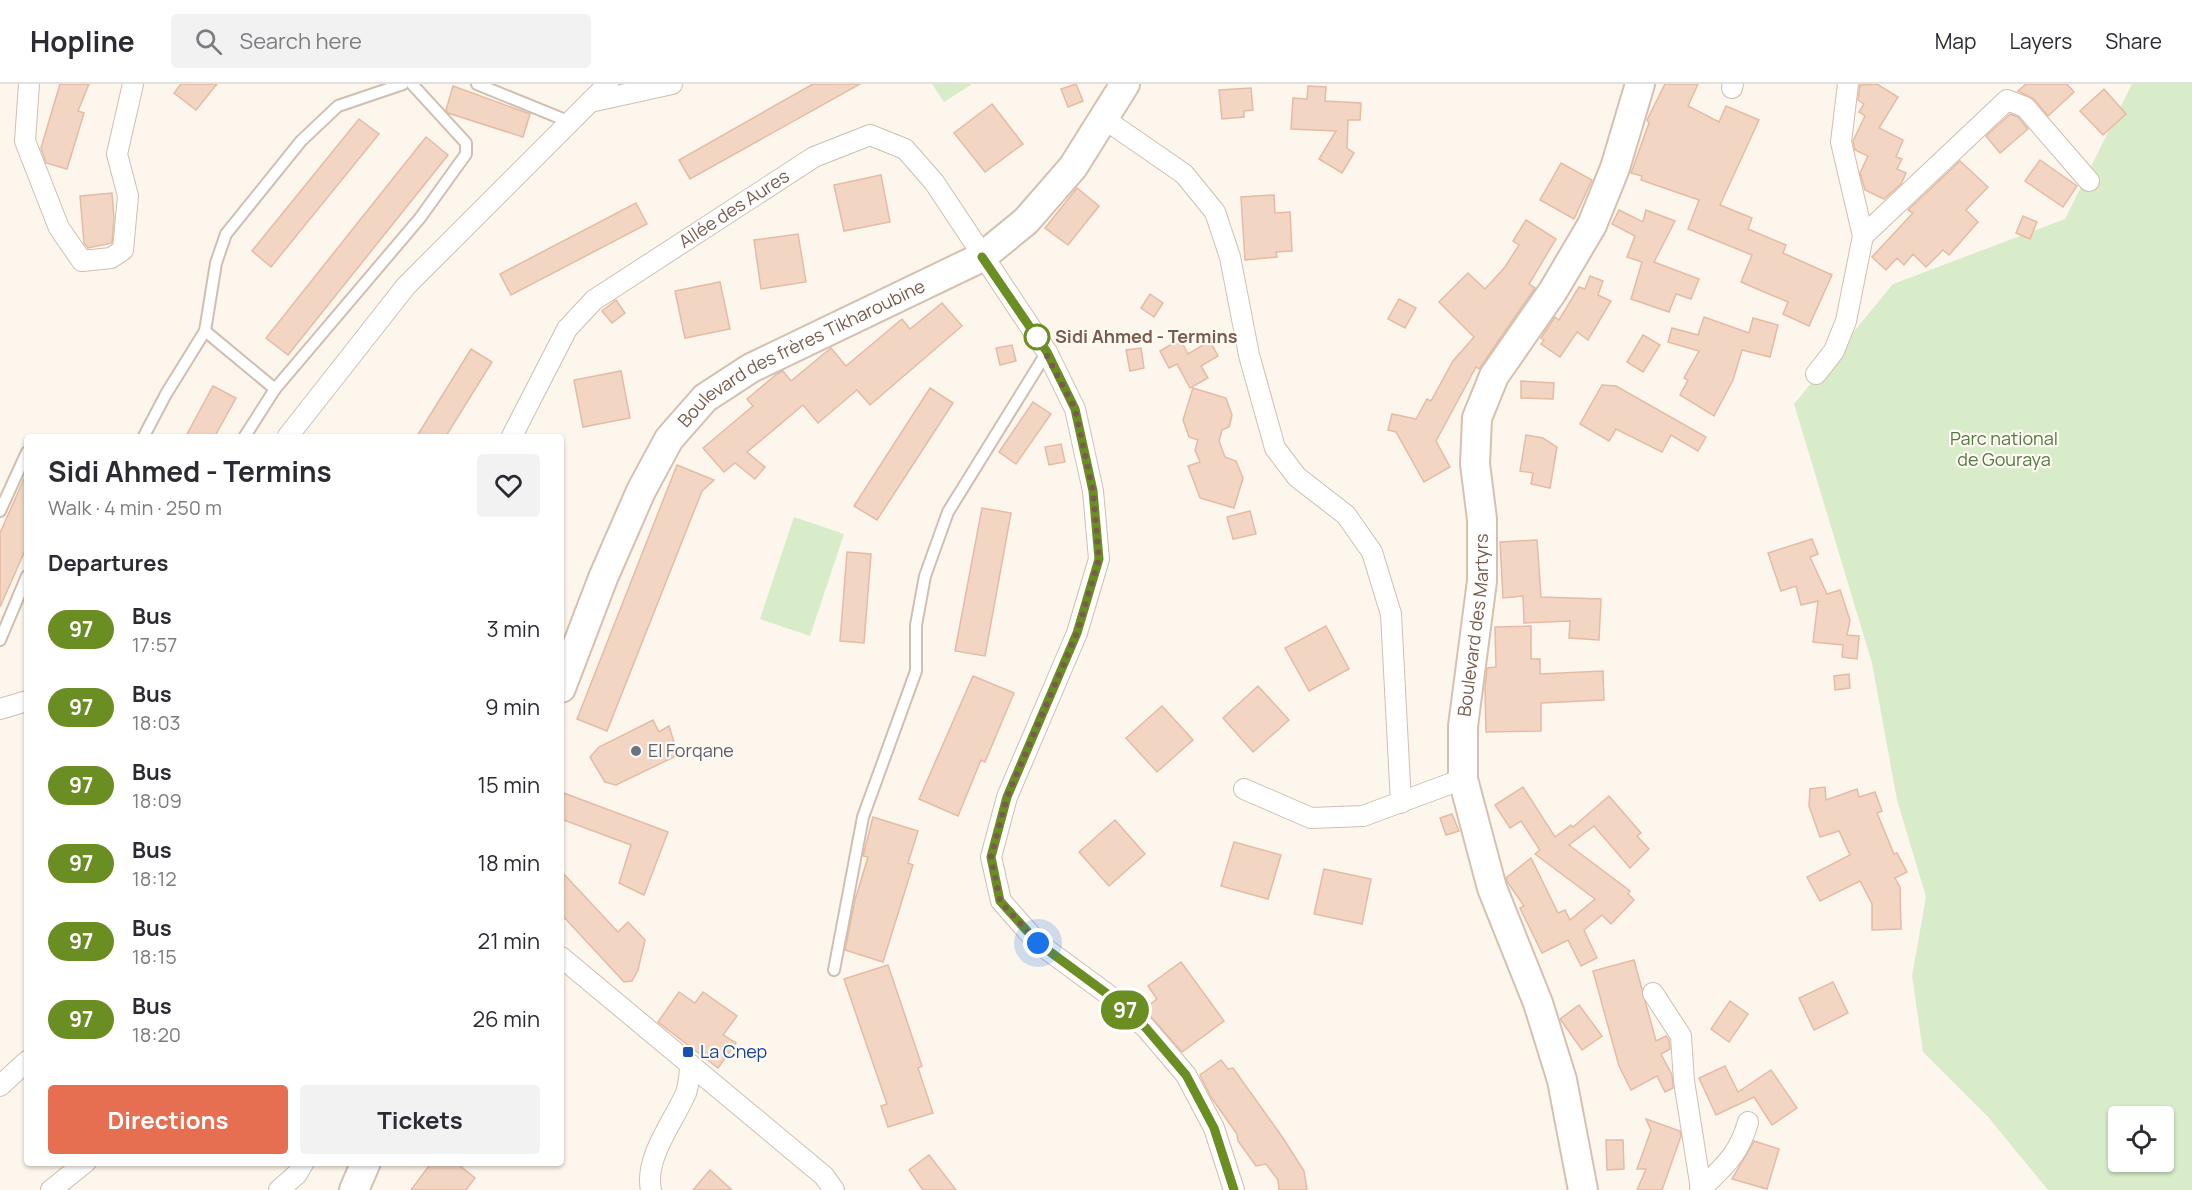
<!DOCTYPE html>
<html lang="en">
<head>
<meta charset="utf-8">
<style>
  :root { --surface:#fff; --page:#f2f2f3; --text:#2b2b33; --muted:#7c7c81; --line:#e1e1e2; --accent:#e76f51 }
  body { margin:0; font-family:Manrope,sans-serif; background:var(--page); color:var(--text); height:100vh; display:flex; flex-direction:column; font-size:22px; white-space:nowrap }
  * { box-sizing:border-box; margin:0 }
  p { font-size:20px; color:var(--muted) }
  .icon { flex:none; width:33px; height:33px; fill:none; stroke:currentColor; stroke-width:2; stroke-linecap:round; stroke-linejoin:round }
  .map { position:relative; flex:1; overflow:hidden }
  .panel { position:absolute; left:24px; top:350px; width:540px; height:732px; display:flex; flex-direction:column; background:var(--surface); border-radius:6px; box-shadow:0 2px 4px #0004 }
  .panel>* { flex:none }
  .badge { padding:0 12px; border-radius:20px; font-size:21px; line-height:39px }
  .fabs { position:absolute; left:2108px; top:1022px; display:grid; gap:12px }
  .fabs a { display:grid; place-items:center; width:66px; height:66px; border-radius:6px; background:var(--surface); box-shadow:0 2px 4px #0004; font-size:30px }
  .you { position:absolute; width:30px; height:30px; margin:-15px; border:4px solid #fff; border-radius:50%; background:#1a73e8; box-shadow:0 0 0 9px #1a73e833 }
  .map>.badge { position:absolute; translate:-50% -50%; box-shadow:0 0 0 3px #fff }
  h2 { padding:0 24px; font-size:22px; line-height:54px }
  .round { display:grid; place-items:center; flex:none; width:63px; height:63px; border-radius:6px; background:var(--page) }
  .summary { display:flex; align-items:center; justify-content:space-between; height:102px; padding:0 24px }
  h1 { font-size:28px; font-weight:700; line-height:45px }
  .cta { display:flex; gap:12px; margin-top:auto; padding:12px 24px }
  .cta a { flex:1; height:69px; border-radius:6px; background:var(--accent); color:#fff; font-size:24px; font-weight:700; line-height:69px; text-align:center }
  .cta a+a { background:var(--page); color:var(--text) }
  ul { padding:0; list-style:none }
  li { display:flex; align-items:center; gap:18px; height:78px; padding:0 24px }
  li div { flex:1 }
  li b { display:block; font-size:22px }
  li em { font-style:normal }
  li .badge { min-width:66px; font-weight:700; text-align:center }
  header { display:flex; align-items:center; gap:36px; box-sizing:border-box; height:84px; padding:0 30px; background:var(--surface); border-bottom:2px solid var(--line) }
  header strong { font-size:28px }
  nav { display:flex; gap:33px; margin-inline-start:auto; font-size:21px }
  .search { width:420px; height:54px; background:var(--page); display:flex; align-items:center; gap:15px; box-sizing:border-box; padding:0 21px; border-radius:6px; color:var(--muted); font-size:22px }
  .map>svg:first-child { display:block }
</style>
</head>
<body>
<header>
<strong>Hopline</strong>
<div class="search"><svg class="icon" aria-label="search" viewBox="0 0 24 24"><circle cx="10" cy="10" r="6"/><path d="M15 15l6 6"/></svg>Search here</div>
<nav><a>Map</a><a>Layers</a><a>Share</a></nav>
</header>
<div class="map">
<svg width="2192" height="1106" viewBox="0 0 2192 1106">
  <rect width="100%" height="100%" fill="#fdf6ec"/>
  <g fill="#d8ecc9" fill-rule="evenodd">
    <polygon points="932,0 972,0 944,18"/>
    <path d="M2132,0H2192V1106H2048L1989,1034L1923,968L1912,892L1926,813L1897,716L1872,579L1794,320L1893,200L2065,135ZM2118,1032H2163V1077H2118Z"/>
    <polygon points="794,433 844,450 810,552 760,535"/>
  </g>
  <g fill="#f3d5c3" stroke="#e6bba3" stroke-width="1.5">
    <polygon points="60,0 89,0 78,27 84,29 67,85 46,79 41,64"/>
    <polygon points="181,0 217,0 196,26 174,9"/>
    <polygon points="813,0 860,0 690,95 679,76"/>
    <polygon points="1076,0 1083,17 1068,23 1061,5"/>
    <polygon points="1665,0 1698,0 1688,22 1719,38 1726,22 1759,36 1720,121 1752,134 1748,145 1786,161 1783,169 1832,191 1809,242 1783,230 1788,218 1741,198 1752,171 1688,145 1699,116 1641,96 1642,92 1631,89 1649,39 1647,36"/>
    <polygon points="1877,0 1898,13 1879,44 1903,56 1896,73 1902,75 1897,85 1906,89 1901,100 1884,115 1865,106 1860,89 1868,72 1855,66 1853,57 1865,32 1859,28 1864,20 1858,16 1860,1"/>
    <polygon points="2026,0 2067,0 2074,8 2048,32 2034,15 2018,7"/>
    <polygon points="453,2 530,30 523,53 448,29 446,26"/>
    <polygon points="1308,2 1326,3 1325,17 1361,19 1360,36 1348,36 1347,64 1354,69 1342,89 1319,75 1336,47 1291,45 1293,14 1307,15"/>
    <polygon points="1251,4 1253,26 1244,27 1244,33 1222,35 1219,6"/>
    <polygon points="2104,5 2126,30 2103,51 2080,27"/>
    <polygon points="992,20 1023,60 985,88 954,49"/>
    <polygon points="2010,30 2018,33 2028,45 2000,69 1986,52"/>
    <polygon points="359,35 379,50 271,183 252,167"/>
    <polygon points="426,53 448,71 288,271 266,254"/>
    <polygon points="2040,76 2077,102 2063,123 2025,97"/>
    <polygon points="1960,77 1988,103 1966,126 1978,138 1949,171 1943,166 1926,183 1913,170 1904,181 1897,174 1886,186 1872,173 1913,129 1908,126"/>
    <polygon points="1561,79 1592,96 1574,135 1540,116"/>
    <polygon points="881,91 890,138 844,147 834,101"/>
    <polygon points="1077,104 1099,122 1068,161 1045,144"/>
    <polygon points="112,109 114,134 112,159 88,164 84,159 80,112"/>
    <polygon points="1274,111 1275,129 1290,128 1292,167 1276,168 1277,173 1245,176 1241,113"/>
    <polygon points="636,119 647,140 511,211 500,190"/>
    <polygon points="1619,126 1643,138 1646,126 1675,137 1654,178 1699,195 1691,215 1676,210 1669,228 1631,215 1642,178 1627,173 1635,152 1612,140"/>
    <polygon points="2023,132 2037,138 2030,155 2016,149"/>
    <polygon points="1526,136 1556,155 1529,200 1535,204 1479,285 1476,283 1436,357 1450,383 1424,398 1396,348 1388,346 1392,330 1416,335 1427,315 1431,317 1453,277 1474,253 1439,218 1468,189 1485,205 1505,183 1519,161 1513,157"/>
    <polygon points="798,150 806,198 761,205 754,156"/>
    <polygon points="1590,192 1603,197 1598,211 1611,217 1588,256 1577,248 1560,273 1541,260 1544,256 1541,254 1555,233 1559,236 1579,203 1585,205"/>
    <polygon points="720,198 730,245 685,254 675,207"/>
    <polygon points="1150,210 1163,219 1154,233 1141,224"/>
    <polygon points="1399,215 1416,224 1405,244 1388,235"/>
    <polygon points="616,216 625,229 612,239 602,227"/>
    <polygon points="942,219 962,242 870,321 857,306 818,339 803,321 747,368 765,383 755,395 735,379 724,388 703,364 753,322 747,315 777,290 783,287 791,297 831,264 846,282 902,235 910,245"/>
    <polygon points="1704,233 1749,249 1753,234 1778,241 1770,273 1742,266 1733,296 1714,332 1680,311 1688,296 1684,294 1699,267 1668,258 1672,244 1698,251"/>
    <polygon points="1643,251 1660,261 1643,288 1627,278"/>
    <polygon points="1180,255 1188,270 1210,257 1218,272 1201,282 1208,294 1190,304 1177,280 1169,284 1160,267"/>
    <polygon points="1012,261 1016,277 1000,281 996,264"/>
    <polygon points="1141,264 1144,284 1130,287 1126,266"/>
    <polygon points="471,265 492,278 446,352 417,352"/>
    <polygon points="621,287 630,334 583,343 574,296"/>
    <polygon points="1521,297 1554,299 1553,315 1521,314"/>
    <polygon points="1602,301 1616,302 1706,353 1698,367 1671,351 1662,368 1616,345 1609,357 1580,340"/>
    <polygon points="213,302 236,314 215,352 186,352"/>
    <polygon points="930,304 953,319 877,436 854,422"/>
    <polygon points="1193,304 1226,314 1232,331 1229,343 1222,346 1219,357 1225,373 1236,377 1243,394 1234,424 1200,414 1188,382 1200,378 1195,366 1198,356 1189,353 1183,336"/>
    <polygon points="1033,318 1051,330 1016,380 999,368"/>
    <polygon points="1526,351 1543,354 1557,363 1550,404 1531,400 1533,389 1520,387"/>
    <polygon points="1061,360 1065,378 1049,381 1045,363"/>
    <polygon points="677,381 714,396 702,407 607,647 577,635"/>
    <polygon points="27,388 27,462 0,523 0,449"/>
    <polygon points="982,424 1011,429 985,572 955,567"/>
    <polygon points="1250,427 1256,450 1233,455 1227,433"/>
    <polygon points="1812,455 1818,470 1810,473 1827,510 1840,506 1850,536 1847,551 1859,552 1857,575 1842,573 1843,561 1813,558 1818,517 1801,521 1796,502 1781,507 1768,469"/>
    <polygon points="1537,456 1541,513 1601,515 1599,556 1569,554 1570,537 1524,539 1523,512 1503,514 1500,458"/>
    <polygon points="847,468 871,470 864,559 840,557"/>
    <polygon points="1326,542 1349,585 1309,607 1285,564"/>
    <polygon points="1531,542 1531,575 1540,575 1540,590 1603,587 1604,616 1541,619 1541,647 1486,648 1485,605 1487,584 1496,583 1495,543"/>
    <polygon points="1849,590 1850,604 1835,606 1834,592"/>
    <polygon points="973,592 1014,609 985,678 981,676 958,732 919,715"/>
    <polygon points="1258,602 1289,636 1253,668 1223,634"/>
    <polygon points="1162,622 1193,656 1157,688 1126,654"/>
    <polygon points="653,636 659,648 669,642 678,671 616,701 605,698 590,673 599,663"/>
    <polygon points="1523,703 1555,753 1571,741 1573,743 1609,712 1641,749 1637,752 1649,765 1630,784 1594,742 1569,761 1630,807 1628,810 1634,816 1611,840 1602,831 1584,846 1597,874 1581,882 1568,856 1542,869 1520,824 1524,822 1508,799 1506,794 1531,774 1558,829 1565,826 1570,836 1595,815 1535,770 1540,766 1521,737 1510,744 1495,721"/>
    <polygon points="1825,703 1826,716 1857,705 1859,713 1875,708 1882,727 1877,729 1894,770 1897,769 1907,788 1895,794 1900,803 1901,845 1872,846 1872,820 1860,797 1820,817 1807,793 1850,771 1839,747 1820,753 1809,722 1810,705"/>
    <polygon points="561,708 668,748 644,811 619,799 631,761 561,735"/>
    <polygon points="1452,730 1459,747 1446,751 1440,734"/>
    <polygon points="873,733 918,747 908,779 913,781 883,878 845,866 855,816 868,773 863,772"/>
    <polygon points="1115,736 1145,770 1109,802 1079,768"/>
    <polygon points="1234,758 1281,771 1268,815 1221,802"/>
    <polygon points="1324,785 1371,795 1362,840 1314,830"/>
    <polygon points="561,787 618,848 628,838 645,856 638,886 632,897 624,898 561,830"/>
    <polygon points="1634,876 1656,957 1666,952 1669,956 1670,965 1661,970 1672,991 1673,1004 1665,1008 1657,992 1631,1006 1619,982 1593,887"/>
    <polygon points="1181,878 1224,937 1182,968 1144,925 1157,915 1148,902"/>
    <polygon points="888,881 922,982 918,984 933,1029 888,1043 881,1022 887,1020 844,895"/>
    <polygon points="1833,898 1848,929 1814,946 1799,914"/>
    <polygon points="679,908 695,919 703,908 737,932 723,951 736,959 718,984 658,938"/>
    <polygon points="1730,917 1748,930 1729,958 1711,945"/>
    <polygon points="1579,921 1602,952 1582,966 1560,935"/>
    <polygon points="1221,976 1228,985 1233,984 1283,1054 1304,1087 1307,1106 1279,1106 1278,1096 1266,1080 1256,1082 1238,1057 1237,1050 1211,1013 1200,991"/>
    <polygon points="1725,982 1738,1008 1771,986 1797,1024 1772,1041 1754,1013 1716,1031 1699,994"/>
    <polygon points="1646,1035 1680,1047 1681,1052 1662,1106 1637,1106 1646,1085 1637,1085 1651,1046"/>
    <polygon points="1606,1056 1623,1056 1624,1085 1607,1086"/>
    <polygon points="1754,1057 1779,1065 1767,1105 1732,1095"/>
    <polygon points="929,1071 956,1106 923,1106 909,1086"/>
    <polygon points="432,1078 455,1078 475,1094 466,1106 411,1106"/>
    <polygon points="710,1086 732,1106 693,1106"/>
  </g>
  <g fill="none" stroke-linecap="round" stroke-linejoin="round">
    <defs>
      <g id="lane">
        <polyline points="477,0 570,38"/>
        <polyline points="205,247 275,305"/>
        <polyline points="144,352 166,310 205,247 216,179 226,150 301,57 338,22 403,0"/>
        <polyline points="245,352 275,305 420,134 466,70 466,59 412,0"/>
        <polyline points="0,427 27,368"/>
        <polyline points="0,556 27,492"/>
        <polyline points="834,886 863,733 916,587 916,541 925,492 948,428 1047,268"/>
      </g>
      <g id="street">
        <polyline points="29,0 25,57 59,144 82,177 111,174 123,166 128,112 117,70 133,0"/>
        <polyline points="1732,4 1733,0"/>
        <polyline points="590,18 672,0"/>
        <polyline points="1103,34 1184,90 1215,128 1230,173 1249,271 1275,364 1297,393 1346,431 1372,468 1391,530 1401,719"/>
        <polyline points="1863,152 2007,16 2025,23 2089,97"/>
        <polyline points="1816,290 1834,267 1846,237 1863,152 1841,58 1848,0"/>
        <polyline points="288,352 406,202 608,0"/>
        <path id="s1" d="M512,352L567,245L594,216L814,73L870,51L905,65L934,98L1047,268L1075,325L1093,407L1099,475L1077,549L1007,713L991,773L1001,817L1038,859L1106,909L1146,944L1186,991L1214,1044L1234,1106"/>
        <polyline points="0,625 27,617"/>
        <polyline points="1244,705 1311,734 1363,732 1463,695"/>
        <polyline points="561,873 824,1092 834,1106"/>
        <polyline points="1653,909 1681,952 1684,997 1701,1105"/>
        <polyline points="0,1002 27,977"/>
        <polyline points="51,1106 86,1078"/>
        <polyline points="279,1106 297,1090 304,1078"/>
        <path d="M651,1106C644,1074 674,1037 686,1009C689,1000 689,990 691,981"/>
        <path d="M1700,1106C1723,1083 1739,1071 1748,1038"/>
      </g>
      <g id="secondary">
        <path id="s2" d="M561,604L603,494L641,407L669,355L705,314L751,284L982,173L1026,137L1073,83L1125,0"/>
        <polyline points="354,1106 366,1078"/>
        <path id="s3" d="M1583,1106L1562,996L1538,919L1492,804L1463,695V642L1482,497V435L1475,380L1477,334L1494,292L1553,207L1592,141L1615,84L1640,0"/>
      </g>
    </defs>
    <use href="#lane" stroke="#d1beb0" stroke-width="14"/>
    <use href="#street" stroke="#d1beb0" stroke-width="22"/>
    <use href="#secondary" stroke="#d6c0b0" stroke-width="32"/>
    <use href="#lane" stroke="#fff" stroke-width="10"/>
    <use href="#street" stroke="#fff" stroke-width="20"/>
    <use href="#secondary" stroke="#fff" stroke-width="28"/>
  </g>
  <g fill="none" stroke-linecap="round" stroke-linejoin="round">
    <defs>
      <polyline id="line" points="982,173 1047,268 1075,325 1093,407 1099,475 1077,549 1007,713 991,773 1000,817 1038,859 1106,909 1146,944 1186,991 1214,1044 1234,1106"/>
    </defs>
    <use href="#line" stroke="#fff" stroke-width="14"/>
    <use href="#line" stroke="#6b8e23" stroke-width="9"/>
    <polyline stroke="#7a5c4d" stroke-width="6" stroke-dasharray="0 10.8" points="1037,253 1075,325 1093,407 1099,475 1077,549 1007,713 991,773 1000,817 1038,859"/>
  </g>
  <circle fill="#fff" stroke="#6b8e23" stroke-width="3" cx="1037" cy="253" r="12"/>
  <circle fill="#6b7280" stroke="#fffaf3" stroke-width="2" cx="636" cy="667" r="6"/>
  <rect fill="#1a4fb4" stroke="#fffaf3" stroke-width="2" x="682" y="962" width="12" height="12" rx="3"/>
  <g text-anchor="middle" stroke-width="4.5" stroke-linejoin="round" paint-order="stroke">
    <g font-size="18" fill="#7a5c4d" stroke="#fffaf3">
      <text dy="6" stroke="none"><textPath href="#s1" startOffset="327">Allée des Aures</textPath></text>
      <text dy="6" stroke="none"><textPath href="#s2" startOffset="432">Boulevard des frères Tikharoubine</textPath></text>
      <text dy="6" stroke="none"><textPath href="#s3" startOffset="584">Boulevard des Martyrs</textPath></text>
    </g>
    <g font-size="18" font-weight="bold" fill="#7a5c4d" stroke="#fffaf3" text-anchor="start">
      <text x="1055" y="259">Sidi Ahmed - Termins</text>
    </g>
    <g font-size="18" fill="#537a41" stroke="#fffaf3">
      <text x="2004" y="361">Parc national<tspan x="2004" dy="21">de Gouraya</tspan></text>
    </g>
    <g font-size="18" fill="#5b616d" stroke="#fffaf3" text-anchor="start">
      <text x="648" y="673">El Forqane</text>
    </g>
    <g font-size="18" fill="#164399" stroke="#fffaf3" text-anchor="start">
      <text x="700" y="974">La Cnep</text>
    </g>
  </g>
</svg>
<div class="fabs">
<a><svg class="icon" aria-label="locate" viewBox="0 0 24 24"><circle cx="12" cy="12" r="6"/><path d="M12 2v4M12 18v4M2 12h4M18 12h4"/></svg></a>
</div>
<div class="you" style="left:1038px;top:859px"></div>
<b class="badge" style="left:1125px;top:926px;background:#6b8e23;color:#fff">97</b>
<section class="panel">
<div class="summary"><div><h1>Sidi Ahmed - Termins</h1><p>Walk · 4 min · 250 m</p></div><a class="round"><svg class="icon" aria-label="heart" viewBox="0 0 24 24"><path d="M12 20l-8-8c-3-5 5-10 8-4 3-6 11-1 8 4z"/></svg></a></div>
<h2>Departures</h2>
<ul>
<li><span class="badge" style="background:#6b8e23;color:#fff">97</span><div><b>Bus</b><p>17:57</p></div><em>3 min</em></li>
<li><span class="badge" style="background:#6b8e23;color:#fff">97</span><div><b>Bus</b><p>18:03</p></div><em>9 min</em></li>
<li><span class="badge" style="background:#6b8e23;color:#fff">97</span><div><b>Bus</b><p>18:09</p></div><em>15 min</em></li>
<li><span class="badge" style="background:#6b8e23;color:#fff">97</span><div><b>Bus</b><p>18:12</p></div><em>18 min</em></li>
<li><span class="badge" style="background:#6b8e23;color:#fff">97</span><div><b>Bus</b><p>18:15</p></div><em>21 min</em></li>
<li><span class="badge" style="background:#6b8e23;color:#fff">97</span><div><b>Bus</b><p>18:20</p></div><em>26 min</em></li>
</ul>
<div class="cta"><a>Directions</a><a>Tickets</a></div>
</section>
</div>
</body>
</html>
